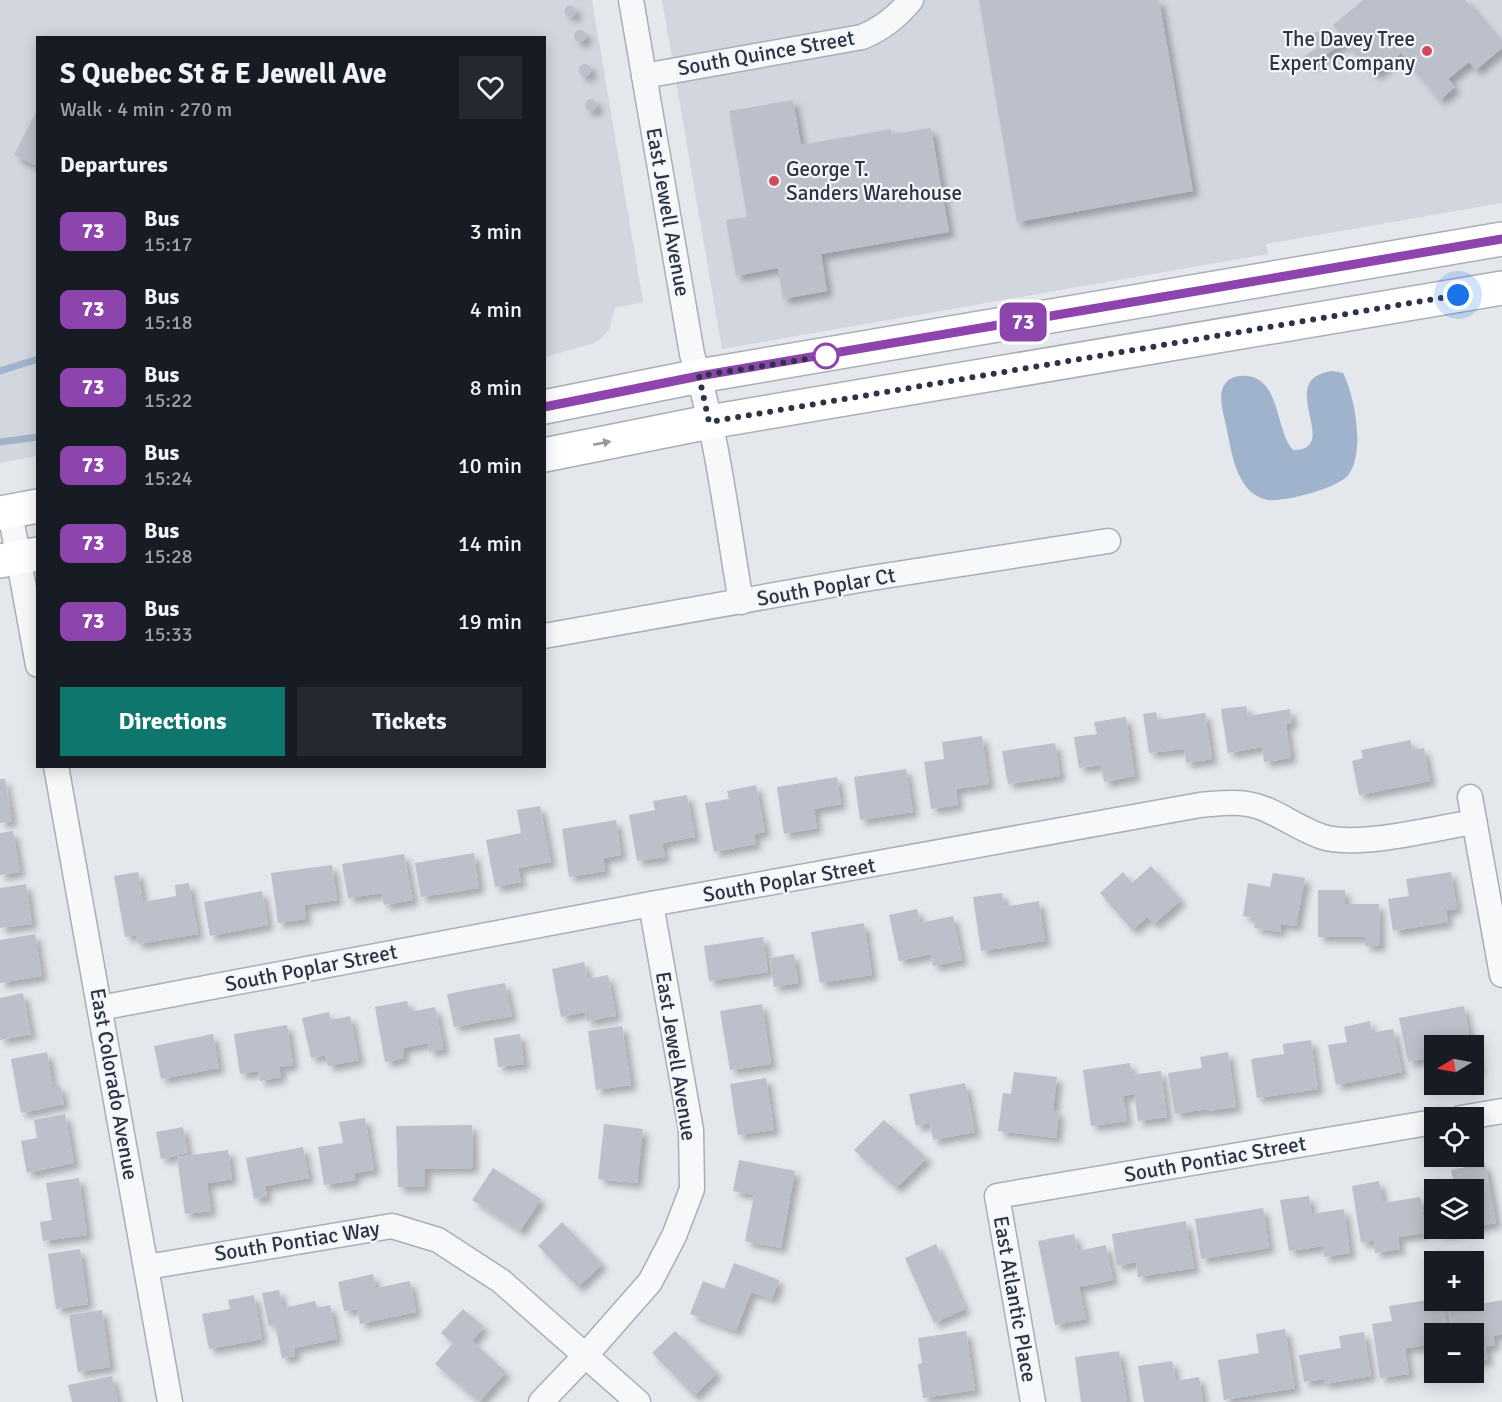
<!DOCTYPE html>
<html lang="en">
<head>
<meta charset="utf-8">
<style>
  :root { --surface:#171b24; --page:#242831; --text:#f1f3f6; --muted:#9ea1a6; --accent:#0f766e }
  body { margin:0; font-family:Signika,sans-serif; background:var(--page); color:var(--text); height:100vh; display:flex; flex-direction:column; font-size:22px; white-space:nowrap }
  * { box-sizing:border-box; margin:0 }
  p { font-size:20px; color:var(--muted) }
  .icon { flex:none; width:33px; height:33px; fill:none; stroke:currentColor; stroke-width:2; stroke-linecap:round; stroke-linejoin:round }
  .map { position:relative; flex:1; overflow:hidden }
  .sheet { position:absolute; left:36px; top:36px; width:510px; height:732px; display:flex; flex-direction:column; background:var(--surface); border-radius:0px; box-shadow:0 3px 15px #0003 }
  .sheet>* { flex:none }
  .badge { padding:0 12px; border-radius:9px; font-size:21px; line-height:39px }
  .needle { width:39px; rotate:260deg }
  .buttons { position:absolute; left:1424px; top:1035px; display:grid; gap:12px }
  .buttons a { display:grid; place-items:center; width:60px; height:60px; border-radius:0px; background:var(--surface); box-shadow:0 3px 15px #0003; font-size:30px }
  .you { position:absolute; width:30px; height:30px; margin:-15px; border:4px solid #fff; border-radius:50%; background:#1a73e8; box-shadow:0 0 0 9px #1a73e833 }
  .map>.badge { position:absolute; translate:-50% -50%; box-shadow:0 0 0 3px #fff }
  h2 { padding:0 24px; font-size:22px; line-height:54px }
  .round { display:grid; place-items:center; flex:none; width:63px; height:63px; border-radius:0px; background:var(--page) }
  .summary { display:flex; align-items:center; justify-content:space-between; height:102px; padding:0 24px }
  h1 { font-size:28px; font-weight:800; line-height:45px }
  .cta { display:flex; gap:12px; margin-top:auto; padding:12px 24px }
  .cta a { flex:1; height:69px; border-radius:0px; background:var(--accent); color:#fff; font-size:24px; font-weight:800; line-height:69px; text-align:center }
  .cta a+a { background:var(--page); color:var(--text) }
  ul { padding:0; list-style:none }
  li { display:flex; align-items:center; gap:18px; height:78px; padding:0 24px }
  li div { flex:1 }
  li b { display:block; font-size:22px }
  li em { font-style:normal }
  li .badge { min-width:66px; font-weight:700; text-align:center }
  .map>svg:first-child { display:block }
</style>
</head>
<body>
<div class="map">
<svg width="1502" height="1402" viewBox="0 0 1502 1402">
  <defs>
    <filter id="shadow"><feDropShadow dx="5.5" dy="5.5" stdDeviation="3" flood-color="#0004"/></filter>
  </defs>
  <rect width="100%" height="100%" fill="#e4e7ec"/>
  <g fill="#d2d6de">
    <polygon points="0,0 592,0 643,302 615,308 609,330 602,338 594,343 545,357 544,38 38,38 37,456 0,463"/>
    <polygon points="662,0 1502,0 1502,203 1266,244 1268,254 722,349"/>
  </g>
  <path fill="#9fb4cc" d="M1333,371L1343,373C1355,396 1365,452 1349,474C1340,488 1285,502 1268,500C1261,499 1254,495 1249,490C1233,473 1230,443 1225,421C1222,408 1216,388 1230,379C1235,376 1241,375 1248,376C1281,381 1275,430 1293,450C1344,450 1272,378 1333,371Z"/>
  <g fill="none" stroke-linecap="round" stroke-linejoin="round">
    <g stroke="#9fb4cc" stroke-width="7">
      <polyline points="0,371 38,359"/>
      <polyline points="0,442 38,437"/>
    </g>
  </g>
  <g fill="#bbc0ca" filter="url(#shadow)">
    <polygon points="979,0 1159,0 1193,191 1017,222"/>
    <polygon points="1363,0 1465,0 1502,45 1502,48 1476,70 1469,62 1448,79 1455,87 1440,100 1401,53 1375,75 1346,41 1309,66 1303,57 1318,47 1311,35 1322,29 1329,40 1340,34 1333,25"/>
    <circle cx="570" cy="11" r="5.5"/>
    <circle cx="580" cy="36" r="6"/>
    <circle cx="585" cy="70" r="6"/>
    <circle cx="591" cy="105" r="6"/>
    <polygon points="793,100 801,145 891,129 892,134 931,128 949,232 821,254 827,291 783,299 778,268 736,276 726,220 747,217 729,111"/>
    <polygon points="38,108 38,167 14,155"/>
    <polygon points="1246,706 1248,716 1290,709 1292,724 1286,724 1291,758 1264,762 1262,747 1228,753 1221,709"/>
    <polygon points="1156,712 1157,720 1205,713 1212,759 1186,763 1184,749 1149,753 1143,714"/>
    <polygon points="1126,717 1135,776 1104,782 1101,765 1079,768 1074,737 1097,734 1094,722"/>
    <polygon points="982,736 989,784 956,789 958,805 931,809 924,762 944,759 942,742"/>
    <polygon points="1410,740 1413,750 1424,748 1430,781 1359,795 1352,761 1363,758 1361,750"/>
    <polygon points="1055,743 1060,776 1008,784 1002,751"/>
    <polygon points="906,769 913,812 860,820 854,777"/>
    <polygon points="837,777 841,804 814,809 817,828 784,834 777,787"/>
    <polygon points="0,779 5,779 12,821 0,823"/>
    <polygon points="756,785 765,832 754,834 756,844 714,852 705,803 729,799 727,791"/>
    <polygon points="687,795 695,837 662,843 665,857 637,861 629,815 655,810 653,801"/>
    <polygon points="540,806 551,862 518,868 521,882 495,887 486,840 521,833 517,810"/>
    <polygon points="616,820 621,855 603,858 605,871 569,877 562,829"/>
    <polygon points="13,831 20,872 0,875 0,833"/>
    <polygon points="474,853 479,888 421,897 415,863"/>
    <polygon points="404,854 413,900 384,905 382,893 348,898 342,864"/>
    <polygon points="332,865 337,900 304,905 306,919 278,923 271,873"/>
    <polygon points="1151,866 1181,900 1154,924 1147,917 1132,930 1100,893 1123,872 1132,883"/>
    <polygon points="138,872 143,902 176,896 175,885 189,883 198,934 138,944 136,935 125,937 114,876"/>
    <polygon points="1451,872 1457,909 1446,910 1448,922 1393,931 1388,899 1409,896 1406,879"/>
    <polygon points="1273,873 1305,878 1296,926 1281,924 1280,932 1254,928 1256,918 1243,916 1248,883 1270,887"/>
    <polygon points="26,884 32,924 0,928 0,888"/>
    <polygon points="1318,890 1345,890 1345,904 1379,904 1380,946 1365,946 1365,937 1318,937"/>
    <polygon points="262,891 268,925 210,936 204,902"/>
    <polygon points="1002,893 1004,907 1039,901 1045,941 981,951 973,897"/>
    <polygon points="917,909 920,923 953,916 962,960 933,966 931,954 899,961 889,915"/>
    <polygon points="864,923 872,975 820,983 811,932"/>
    <polygon points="35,934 42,976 0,983 0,940"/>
    <polygon points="763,937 768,972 709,981 704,946"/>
    <polygon points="794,954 798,983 774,987 770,958"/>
    <polygon points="584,962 588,979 608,975 616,1016 587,1021 585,1012 561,1017 552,969"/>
    <polygon points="505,983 512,1016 454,1027 447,994"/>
    <polygon points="23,993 31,1034 0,1040 0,998"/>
    <polygon points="407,1001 410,1012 435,1007 444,1049 429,1052 428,1043 403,1048 404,1058 385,1062 375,1007"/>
    <polygon points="762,1004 771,1064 730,1070 720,1011"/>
    <polygon points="1464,1006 1470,1040 1474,1040 1479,1069 1473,1070 1473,1046 1434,1046 1434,1057 1408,1062 1399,1018"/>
    <polygon points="329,1012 331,1020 350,1016 359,1060 328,1066 325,1055 311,1058 302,1018"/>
    <polygon points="1370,1021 1372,1033 1393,1029 1402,1072 1336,1085 1328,1045 1347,1042 1344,1027"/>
    <polygon points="287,1025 293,1065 279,1067 281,1077 260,1081 258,1071 240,1074 234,1034"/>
    <polygon points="622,1026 631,1085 596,1090 588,1031"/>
    <polygon points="213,1034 219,1068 161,1079 154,1046"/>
    <polygon points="520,1034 524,1064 498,1067 494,1038"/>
    <polygon points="1311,1040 1318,1089 1257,1098 1251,1059 1284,1054 1283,1044"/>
    <polygon points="47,1052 53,1087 60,1085 64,1104 21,1113 11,1059"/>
    <polygon points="1228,1052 1236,1107 1207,1111 1207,1109 1175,1114 1168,1073 1202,1068 1200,1057"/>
    <polygon points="1130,1063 1132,1075 1161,1071 1167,1117 1138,1121 1134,1094 1123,1096 1127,1121 1091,1126 1083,1070"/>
    <polygon points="1014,1072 1057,1077 1053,1111 1059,1112 1056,1138 998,1131 1003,1093 1011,1094"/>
    <polygon points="766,1078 774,1130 738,1135 730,1084"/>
    <polygon points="965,1083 975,1132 933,1140 930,1123 916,1126 909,1094"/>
    <polygon points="65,1114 74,1163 27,1173 21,1141 37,1138 34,1120"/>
    <polygon points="365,1118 374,1170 354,1173 355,1180 324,1185 318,1147 343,1143 339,1122"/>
    <polygon points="884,1120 927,1158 896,1188 854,1150"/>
    <polygon points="604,1124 643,1129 637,1183 598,1179"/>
    <polygon points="472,1125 473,1168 425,1169 425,1187 398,1187 396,1126"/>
    <polygon points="183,1127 188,1153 161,1159 156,1132"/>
    <polygon points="303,1147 309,1178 265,1186 267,1196 254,1199 246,1158"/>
    <polygon points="228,1150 232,1179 207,1183 211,1211 185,1214 177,1157"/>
    <polygon points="739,1160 795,1171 781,1248 745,1241 754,1195 733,1191"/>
    <polygon points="1485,1163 1496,1223 1473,1227 1473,1190 1455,1190 1451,1170"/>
    <polygon points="493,1168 541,1199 520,1231 472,1200"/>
    <polygon points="79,1178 87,1235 43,1241 40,1222 52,1220 46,1183"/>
    <polygon points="1379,1181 1383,1203 1420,1197 1426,1233 1398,1237 1400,1249 1375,1253 1374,1240 1361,1243 1352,1186"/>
    <polygon points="1309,1196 1312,1214 1344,1209 1350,1253 1324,1257 1323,1246 1289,1251 1280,1200"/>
    <polygon points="1263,1208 1269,1248 1201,1259 1195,1219"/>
    <polygon points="1186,1221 1194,1268 1138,1277 1136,1262 1117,1266 1112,1234"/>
    <polygon points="562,1222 602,1264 578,1287 538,1246"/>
    <polygon points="1437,1228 1462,1228 1462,1230 1438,1234"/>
    <polygon points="1074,1234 1078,1251 1106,1245 1113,1280 1079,1287 1086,1319 1055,1325 1038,1241"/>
    <polygon points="936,1244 965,1309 934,1323 905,1258"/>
    <polygon points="80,1249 88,1304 56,1309 48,1254"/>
    <polygon points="734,1263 779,1280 772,1299 751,1292 736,1331 690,1314 703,1281 724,1289"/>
    <polygon points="373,1274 376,1288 410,1281 416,1312 360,1324 357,1309 344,1311 338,1282"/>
    <polygon points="279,1290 283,1308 315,1301 317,1308 330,1305 337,1339 294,1348 295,1356 282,1358 275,1325 269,1326 262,1293"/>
    <polygon points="254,1295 262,1339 209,1349 202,1314 230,1309 228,1300"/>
    <polygon points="1434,1299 1434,1300 1443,1300 1448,1334 1434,1334 1434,1344 1405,1348 1409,1374 1380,1378 1372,1324 1392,1321 1389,1306"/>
    <polygon points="1502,1300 1502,1334 1493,1336 1495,1345 1485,1347 1488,1359 1473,1362 1473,1334 1454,1334 1449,1310"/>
    <polygon points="463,1309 484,1327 472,1341 506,1372 479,1402 435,1364 453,1343 441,1333"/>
    <polygon points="102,1310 110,1367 78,1372 69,1315"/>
    <polygon points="1285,1329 1295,1388 1224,1400 1218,1360 1259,1353 1256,1334"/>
    <polygon points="675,1331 717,1373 694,1396 652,1353"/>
    <polygon points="966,1331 975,1390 923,1398 918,1364 922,1363 918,1338"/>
    <polygon points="1364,1332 1371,1376 1324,1384 1324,1379 1304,1382 1299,1355 1341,1348 1339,1336"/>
    <polygon points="1119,1351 1127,1402 1081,1402 1075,1357"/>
    <polygon points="1172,1361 1176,1381 1199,1377 1203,1402 1144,1402 1138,1366"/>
    <polygon points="112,1376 118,1402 72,1402 68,1385"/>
  </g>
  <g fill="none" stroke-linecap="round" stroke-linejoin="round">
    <defs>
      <g id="minor">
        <path d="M631,0L692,354C717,431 727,521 741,602"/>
        <path d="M644,76L862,37C882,29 897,17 911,0"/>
        <polyline points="10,512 38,665"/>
        <polyline points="544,636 865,579 1108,541"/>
        <polyline points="56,766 170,1402"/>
        <polyline points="1470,797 1502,975"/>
        <path d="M100,1008L651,904L1200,805C1215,804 1232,801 1247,804C1274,808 1297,829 1323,837C1360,848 1435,828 1474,822"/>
        <polyline points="1461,1118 1502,1111"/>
        <polyline points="147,1267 392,1226 438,1240 501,1281 638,1402"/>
        <polyline points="541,1402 585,1356 650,1282 674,1236 692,1189 691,1130 651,904"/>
        <polyline points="1033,1402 997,1196 1434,1122"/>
      </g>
      <g id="secondary">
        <polyline points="544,407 699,376 1502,239"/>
        <polyline points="544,455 709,422 1502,288"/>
        <polyline points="0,513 38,506"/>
        <polyline points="0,561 38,554"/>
      </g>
    </defs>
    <use href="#minor" stroke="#a9aeb7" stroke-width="27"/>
    <use href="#secondary" stroke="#a9aeb7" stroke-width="36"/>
    <use href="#minor" stroke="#f7f8fa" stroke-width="24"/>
    <use href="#secondary" stroke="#fff" stroke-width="33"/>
  </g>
  <defs><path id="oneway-solid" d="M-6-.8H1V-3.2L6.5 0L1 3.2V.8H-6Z" transform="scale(1.5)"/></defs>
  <use fill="#959aa2" href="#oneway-solid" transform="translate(602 443) rotate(-11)"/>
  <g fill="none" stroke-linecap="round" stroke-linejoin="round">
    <defs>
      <polyline id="line" points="544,407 699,376 1502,239"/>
    </defs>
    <use href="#line" stroke="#fff" stroke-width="14"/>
    <use href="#line" stroke="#8e44ad" stroke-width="9"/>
    <polyline stroke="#2b3445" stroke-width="6" stroke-dasharray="0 10.8" points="826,356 699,376 709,422 1458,295"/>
  </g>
  <g fill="#d1495b" stroke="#f4f6f9" stroke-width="2">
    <circle cx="1427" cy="51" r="6"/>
    <circle cx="774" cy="181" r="6"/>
  </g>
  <circle fill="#fff" stroke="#8e44ad" stroke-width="3" cx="826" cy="356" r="12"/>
  <g text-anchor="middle" stroke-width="4.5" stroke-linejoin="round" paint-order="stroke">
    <g font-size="21" fill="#2b3445" stroke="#f4f6f9" text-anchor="end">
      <text x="1415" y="46">The Davey Tree<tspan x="1415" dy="24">Expert Company</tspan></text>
      <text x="786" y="176" text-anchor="start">George T.<tspan x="786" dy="24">Sanders Warehouse</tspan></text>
    </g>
    <g font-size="21" fill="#2b3445" stroke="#f4f6f9">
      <text transform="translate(766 53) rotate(-10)" y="7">South Quince Street</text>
      <text transform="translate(668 212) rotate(80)" y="7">East Jewell Avenue</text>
      <text transform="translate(826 587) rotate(-10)" y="7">South Poplar Ct</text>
      <text transform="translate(789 880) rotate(-10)" y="7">South Poplar Street</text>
      <text transform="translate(311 968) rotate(-11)" y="7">South Poplar Street</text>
      <text transform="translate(676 1056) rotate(81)" y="7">East Jewell Avenue</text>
      <text transform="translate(114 1084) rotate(80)" y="7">East Colorado Avenue</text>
      <text transform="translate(1215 1159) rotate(-10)" y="7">South Pontiac Street</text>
      <text transform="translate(297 1241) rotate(-9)" y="7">South Pontiac Way</text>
      <text transform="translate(1015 1299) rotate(80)" y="7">East Atlantic Place</text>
    </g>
  </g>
</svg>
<div class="buttons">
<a><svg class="needle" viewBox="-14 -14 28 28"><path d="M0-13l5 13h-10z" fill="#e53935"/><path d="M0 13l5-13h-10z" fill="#9ea1a6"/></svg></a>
<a><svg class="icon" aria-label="locate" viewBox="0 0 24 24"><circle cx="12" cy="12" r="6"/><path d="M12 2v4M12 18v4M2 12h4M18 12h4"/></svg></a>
<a><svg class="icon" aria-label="layers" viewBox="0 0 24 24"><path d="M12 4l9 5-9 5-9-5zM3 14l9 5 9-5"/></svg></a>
<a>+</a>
<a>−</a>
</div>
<div class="you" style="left:1458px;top:295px"></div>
<b class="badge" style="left:1023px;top:322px;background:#8e44ad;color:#fff">73</b>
<section class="sheet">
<div class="summary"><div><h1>S Quebec St &amp; E Jewell Ave</h1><p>Walk · 4 min · 270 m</p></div><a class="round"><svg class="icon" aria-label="heart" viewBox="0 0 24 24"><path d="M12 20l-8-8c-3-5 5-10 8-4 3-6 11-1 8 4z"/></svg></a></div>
<h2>Departures</h2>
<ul>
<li><span class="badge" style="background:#8e44ad;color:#fff">73</span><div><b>Bus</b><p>15:17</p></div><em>3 min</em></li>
<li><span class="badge" style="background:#8e44ad;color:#fff">73</span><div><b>Bus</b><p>15:18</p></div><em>4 min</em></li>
<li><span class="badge" style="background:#8e44ad;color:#fff">73</span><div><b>Bus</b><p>15:22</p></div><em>8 min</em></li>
<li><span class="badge" style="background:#8e44ad;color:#fff">73</span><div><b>Bus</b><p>15:24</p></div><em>10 min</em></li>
<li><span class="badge" style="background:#8e44ad;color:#fff">73</span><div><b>Bus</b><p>15:28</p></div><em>14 min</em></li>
<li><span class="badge" style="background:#8e44ad;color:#fff">73</span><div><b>Bus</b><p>15:33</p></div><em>19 min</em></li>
</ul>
<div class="cta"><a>Directions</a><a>Tickets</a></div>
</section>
</div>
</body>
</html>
